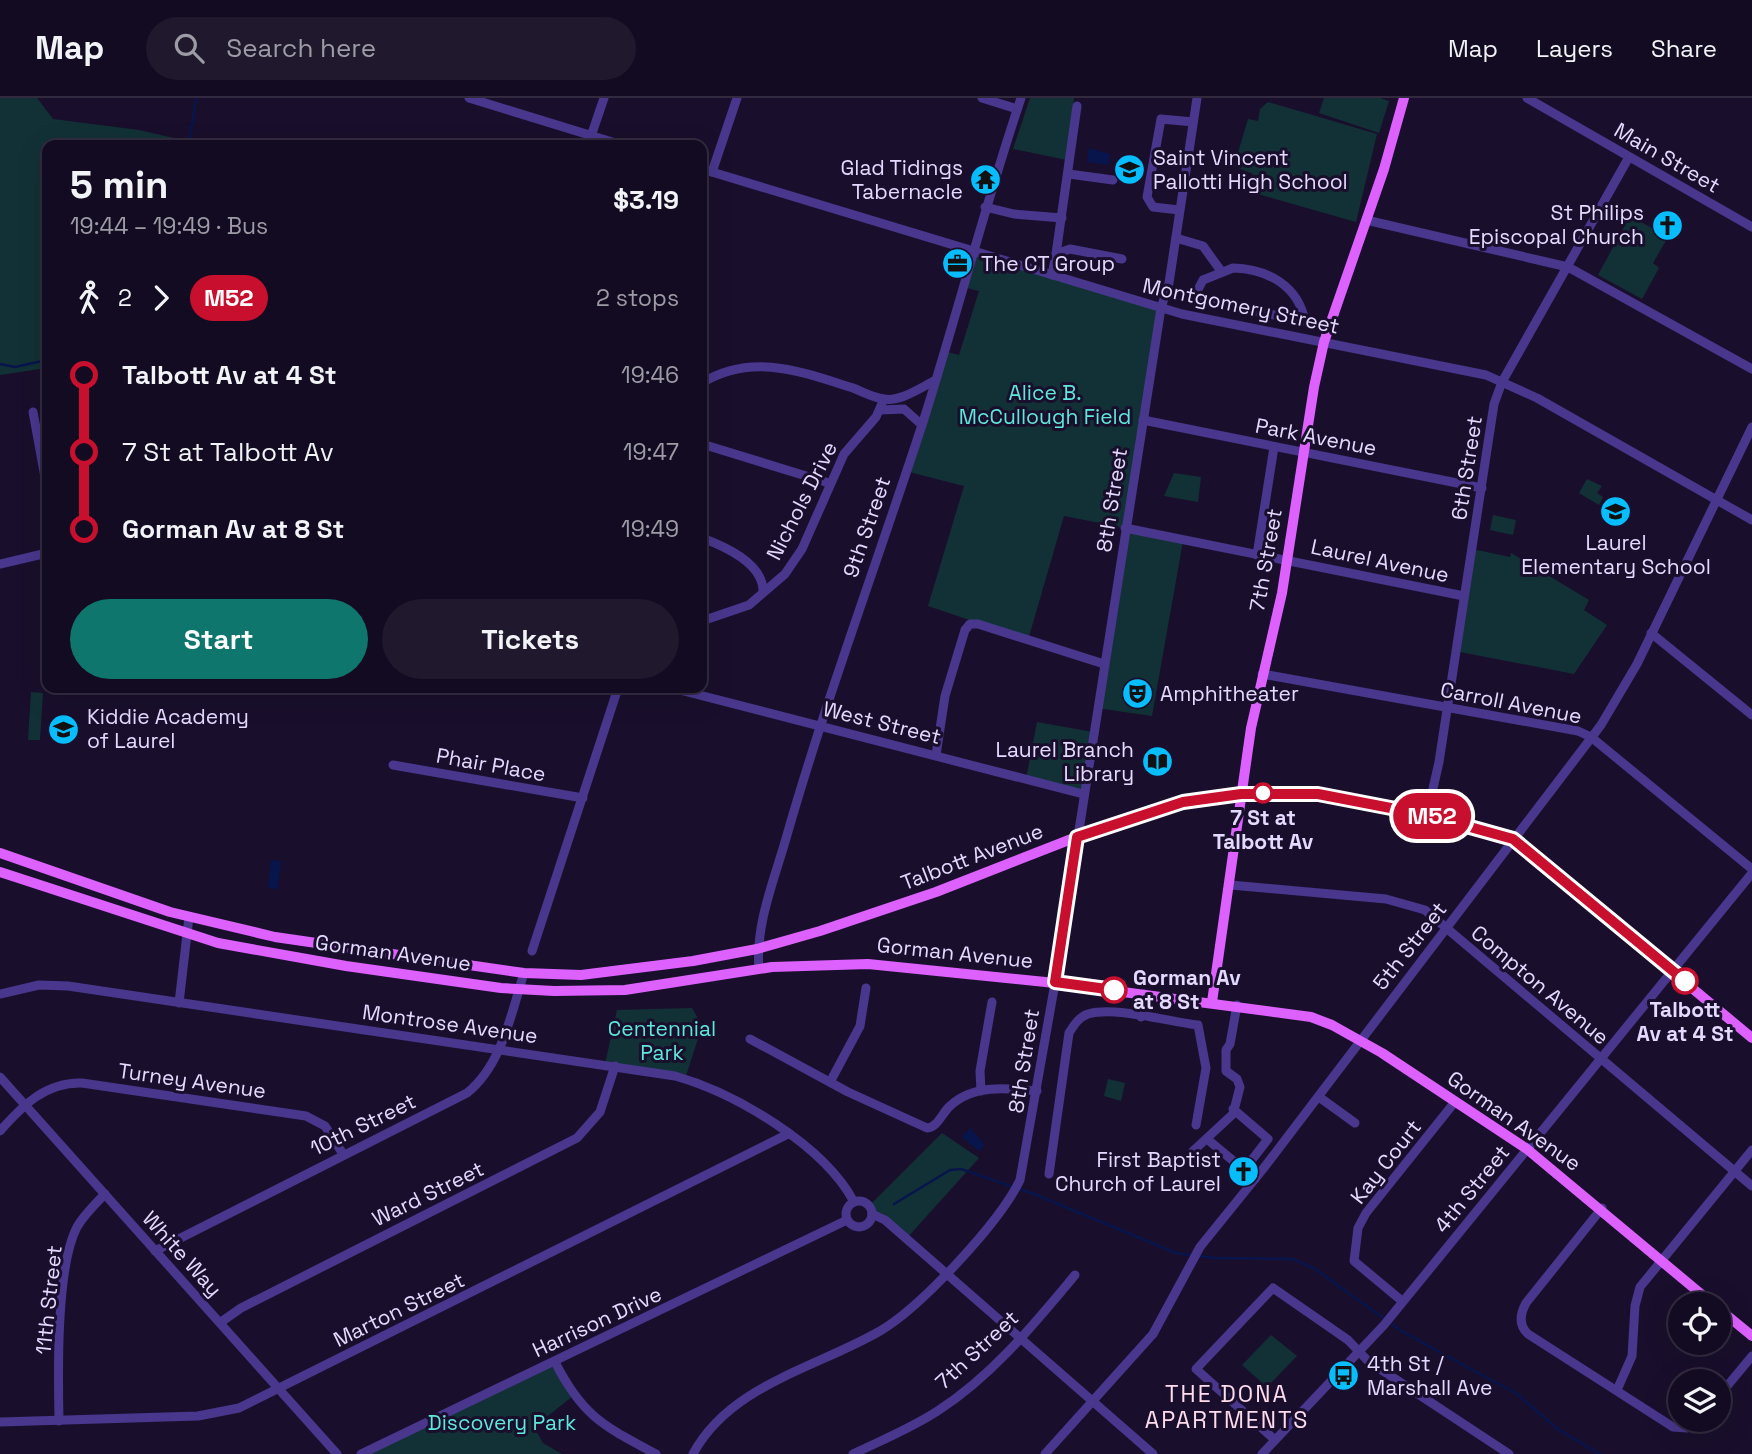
<!DOCTYPE html>
<html lang="en">
<head>
<meta charset="utf-8">
<style>
  :root { --surface:#130b21; --page:#20192e; --text:#f1f3f6; --muted:#9d9ba5; --line:#322b3f; --accent:#0f766e }
  body { margin:0; font-family:"Space Grotesk",sans-serif; background:var(--page); color:var(--text); height:100vh; display:flex; flex-direction:column; font-size:26px; white-space:nowrap }
  * { box-sizing:border-box; margin:0 }
  p { font-size:23px; color:var(--muted) }
  .icon { flex:none; width:38px; height:38px; fill:none; stroke:currentColor; stroke-width:2; stroke-linecap:round; stroke-linejoin:round }
  .map { position:relative; flex:1; overflow:hidden }
  .panel { position:absolute; left:42px; top:42px; width:665px; height:553px; display:flex; flex-direction:column; background:var(--surface); border-radius:14px; box-shadow:0 7px 28px #0002,0 0 0 2px var(--line) }
  .panel>* { flex:none }
  .badge { padding:0 14px; border-radius:23px; font-size:24px; line-height:46px }
  .fabs { position:absolute; left:1668px; top:1194px; display:grid; gap:14px }
  .fabs a { display:grid; place-items:center; width:63px; height:63px; border-radius:50%; background:var(--surface); box-shadow:0 7px 28px #0002,0 0 0 2px var(--line); font-size:35px }
  .map>.badge { position:absolute; translate:-50% -50%; box-shadow:0 0 0 4px #fff }
  .legs { display:flex; align-items:center; gap:10px; height:77px; padding:0 28px; font-size:23px }
  .legs p { margin-inline-start:auto }
  .summary { display:flex; align-items:center; justify-content:space-between; height:119px; padding:0 28px }
  h1 { font-size:38px; font-weight:700; line-height:52px }
  .primary-button { display:flex; gap:14px; margin-top:auto; padding:14px 28px }
  .primary-button a { flex:1; height:80px; border-radius:42px; background:var(--accent); color:#fff; font-size:28px; font-weight:700; line-height:80px; text-align:center }
  .primary-button a+a { background:var(--page); color:var(--text) }
  ul { padding:0 28px; list-style:none }
  li { display:flex; align-items:center; gap:24px; height:77px; font-size:26px }
  li i { display:grid; place-items:center; width:10px; height:100%; margin:0 9px; background:currentColor }
  li i::after { content:''; width:18px; height:18px; margin:-9px; border:5px solid; border-radius:50%; background:var(--surface) }
  li p { margin-inline-start:auto }
  li:first-child i { background:linear-gradient(#0000 50%,currentColor 0) }
  li:last-child i { background:linear-gradient(currentColor 50%,#0000 0) }
  header { display:flex; align-items:center; gap:42px; box-sizing:border-box; height:98px; padding:0 35px; background:var(--surface); border-bottom:2px solid var(--line) }
  header strong { font-size:33px }
  nav { display:flex; gap:38px; margin-inline-start:auto; font-size:24px }
  .search { width:490px; height:63px; background:var(--page); display:flex; align-items:center; gap:18px; box-sizing:border-box; padding:0 24px; border-radius:38px; color:var(--muted); font-size:26px }
  .map>svg:first-child { display:block }
</style>
</head>
<body>
<header>
<strong>Map</strong>
<div class="search"><svg class="icon" aria-label="search" viewBox="0 0 24 24"><circle cx="10" cy="10" r="6"/><path d="M15 15l6 6"/></svg>Search here</div>
<nav><a>Map</a><a>Layers</a><a>Share</a></nav>
</header>
<div class="map">
<svg width="1752" height="1356" viewBox="0 0 1752 1356">
  <rect width="100%" height="100%" fill="#190f2c"/>
  <g fill="#123136">
    <polygon points="0,0 37,0 53,21 139,32 204,47 47,47 47,270 0,277"/>
    <polygon points="1030,0 1074,0 1067,62 1013,51"/>
    <polygon points="1324,0 1380,0 1389,3 1379,35 1319,15"/>
    <polygon points="1268,4 1377,36 1356,124 1247,93 1253,76 1234,68 1248,21 1258,23 1260,11"/>
    <polygon points="1630,118 1668,139 1653,165 1659,170 1642,201 1598,177"/>
    <polygon points="973,152 1161,210 1125,429 1183,443 1152,618 1097,610 1125,430 1064,418 1028,542 928,508 964,388 905,373 944,253 959,257 979,193 963,189"/>
    <polygon points="1174,375 1201,379 1198,404 1164,398"/>
    <polygon points="1587,381 1602,388 1597,395 1603,399 1599,407 1579,395"/>
    <polygon points="1493,417 1516,422 1513,437 1490,432"/>
    <polygon points="1472,451 1510,459 1511,455 1589,502 1584,512 1607,527 1574,576 1455,553"/>
    <polygon points="31,594 43,595 40,642 28,642"/>
    <polygon points="1037,624 1093,634 1083,696 1026,681"/>
    <polygon points="692,910 702,928 685,981 605,966 617,912"/>
    <polygon points="1108,981 1125,985 1121,1003 1104,998"/>
    <polygon points="942,1035 979,1060 906,1141 872,1116 869,1108"/>
    <polygon points="1271,1237 1297,1258 1267,1289 1242,1267"/>
    <polygon points="555,1264 573,1298 534,1329 543,1345 562,1356 360,1356"/>
  </g>
  <g fill="#07154c">
    <polygon points="1089,50 1110,56 1109,67 1087,64"/>
    <polygon points="271,762 281,763 278,791 268,790"/>
    <polygon points="970,1030 985,1047 979,1053 962,1039"/>
  </g>
  <g fill="none" stroke-linecap="round" stroke-linejoin="round">
    <g stroke="#07154c" stroke-width="2.5">
      <polyline points="189,47 196,0"/>
      <polyline points="0,266 15,269 47,262"/>
      <polyline points="894,1106 950,1072 961,1071 1034,1096 1176,1155 1215,1160 1293,1161 1315,1171 1403,1234 1517,1296 1559,1332 1600,1356"/>
    </g>
    <g stroke="#48378d" stroke-width="9">
      <polyline points="469,0 622,47"/>
      <polyline points="982,0 1017,11"/>
      <polyline points="1527,0 1752,129"/>
      <polyline points="588,47 604,0"/>
      <polyline points="702,71 1182,216 1486,277 1537,300 1752,422"/>
      <polyline points="712,74 737,0"/>
      <polyline points="1069,76 1113,82"/>
      <polyline points="985,109 1014,116 1062,120"/>
      <polyline points="1179,112 1153,109 1147,99 1161,21 1193,24"/>
      <polyline points="1366,122 1568,169 1752,271"/>
      <polyline points="1176,140 1203,148 1221,173"/>
      <polyline points="1056,156 1077,8"/>
      <path d="M1233,170C1267,171 1298,187 1305,223L1193,201L1203,182Z"/>
      <polyline points="1052,177 1056,156 1070,151 1122,161"/>
      <path d="M702,285C752,254 802,274 853,290C863,294 874,300 884,301C900,304 920,290 934,283"/>
      <polyline points="880,312 904,311 922,327"/>
      <polyline points="33,314 47,390"/>
      <polyline points="46,317 47,326"/>
      <polyline points="1143,322 1482,390"/>
      <polyline points="702,346 829,385"/>
      <polyline points="1125,430 1464,498"/>
      <path d="M702,440C724,448 762,465 763,492"/>
      <polyline points="1257,457 1274,349"/>
      <polyline points="0,466 47,455"/>
      <polyline points="702,523 749,507 785,476 802,451 844,356 876,319 884,301"/>
      <polyline points="1651,535 1752,617"/>
      <polyline points="1262,576 1578,633 1591,639 1752,771"/>
      <polyline points="672,590 1083,696"/>
      <polyline points="936,657 945,598 965,532 970,526 978,526 1104,566"/>
      <polyline points="393,667 583,700"/>
      <polyline points="1427,717 1439,664 1494,306 1502,284 1629,59"/>
      <polyline points="1231,787 1386,801 1425,812 1752,1088"/>
      <polyline points="532,853 618,590"/>
      <path d="M759,871C755,826 775,780 787,737C827,598 878,462 923,324C957,217 985,107 1021,0"/>
      <path d="M0,896L39,887L68,888L675,978C735,995 824,1047 854,1104"/>
      <polyline points="179,905 189,819"/>
      <polyline points="1141,919 1144,896"/>
      <path d="M750,941L848,994L927,1030C938,1029 942,1015 950,1008C973,986 1008,990 1037,993"/>
      <polyline points="0,979 337,1356"/>
      <polyline points="830,984 860,928 866,890"/>
      <polyline points="981,993 980,973 992,904"/>
      <polyline points="1319,999 1355,1025"/>
      <polyline points="1233,1011 1268,1041 1244,1072"/>
      <path d="M0,1033C23,1007 46,984 82,985L306,1018L325,1028L343,1056"/>
      <polyline points="1207,1041 1255,1081"/>
      <polyline points="1192,1054 1233,1016 1240,989 1237,981 1226,973 1226,952 1230,946 1237,907"/>
      <path d="M1049,1076L1069,935C1074,927 1079,919 1088,916C1115,908 1169,924 1198,927L1206,970L1196,1027"/>
      <circle cx="859" cy="1116" r="13"/>
      <path d="M1602,1110L1526,1205C1520,1216 1518,1227 1528,1236L1673,1329L1687,1330L1700,1321"/>
      <polyline points="872,1116 885,1122 1153,1356"/>
      <path d="M155,1153L467,995C502,967 511,916 524,875"/>
      <polyline points="1402,1203 1354,1163 1358,1130 1366,1115 1454,1005"/>
      <polyline points="221,1224 241,1210 577,1040 600,1014 615,968"/>
      <path d="M555,1264C583,1319 604,1328 656,1356"/>
      <polyline points="1617,1292 1632,1258 1635,1208 1640,1189 1752,1052"/>
      <polyline points="1718,1299 1752,1258"/>
      <path d="M59,1323C58,1276 56,1169 77,1129C84,1117 95,1106 105,1096"/>
      <polyline points="0,1324 198,1318 239,1310 788,1036"/>
      <polyline points="1275,1342 1196,1271 1273,1190 1348,1242 1368,1263 1509,1356"/>
      <polyline points="361,1356 847,1122"/>
      <path d="M693,1356C730,1287 816,1270 880,1233C921,1209 1000,1124 1020,1082L1055,885L1161,210L1169,185L1197,0"/>
      <path d="M853,1356C882,1342 912,1330 939,1312C993,1277 1034,1226 1075,1177"/>
      <polyline points="1045,1356 1153,1236 1200,1149 1263,1071 1601,627 1637,566 1752,329"/>
      <polyline points="1262,1356 1384,1227 1752,775"/>
    </g>
    <g stroke="#dd61ff" stroke-width="10">
      <polyline points="0,755 170,814 275,839 524,875 581,877 693,863 757,851 820,833 936,794 1115,724 1183,704 1241,696 1318,696 1412,713 1513,741 1752,940"/>
      <polyline points="0,774 218,845 346,868 501,890 554,893 625,892 772,869 868,866 1055,885 1311,919 1332,927 1382,955 1527,1051 1713,1206"/>
      <polyline points="1212,904 1251,630 1282,495 1314,289 1324,244 1384,71 1404,0"/>
      <polyline points="1718,1210 1752,1238"/>
    </g>
  </g>
  <g fill="none" stroke-linecap="round" stroke-linejoin="round">
    <defs>
      <polyline id="line-1" points="1114,892 1055,884 1077,739 1183,704 1241,696 1318,696 1427,717 1513,741 1685,883"/>
    </defs>
    <use href="#line-1" stroke="#fff" stroke-width="16"/>
    <use href="#line-1" stroke="#c8102e" stroke-width="10"/>
  </g>
  <defs>
    <symbol id="school-disc" viewBox="-11 -11 22 22"><circle r="9.5" fill="#06beff" stroke="#190f2c"/><path d="M0-5L7-2L0 1L-7-2ZM-4 1L0 2.5L4 1V4Q0 6-4 4Z" fill="#111"/></symbol>
    <symbol id="temple-disc" viewBox="-11 -11 22 22"><circle r="9.5" fill="#06beff" stroke="#190f2c"/><path d="M0-6L5-2H3V0L6.5 2.5H4V6H1.5V3h-3V6H-4V2.5H-6.5L-3 0V-2H-5Z" fill="#111"/></symbol>
    <symbol id="church-disc" viewBox="-11 -11 22 22"><circle r="9.5" fill="#06beff" stroke="#190f2c"/><path d="M-1.2-6h2.4v3.5h3.3v2.4h-3.3V6h-2.4V-.1h-3.3v-2.4h3.3Z" fill="#111"/></symbol>
    <symbol id="office-disc" viewBox="-11 -11 22 22"><circle r="9.5" fill="#06beff" stroke="#190f2c"/><path d="M-6-3h4V-5.5h4V-3h4V5H-6ZM-1-4.5V-3h2v-1.5ZM-6 0V1H6V0Z" fill="#111"/></symbol>
    <symbol id="theatre-disc" viewBox="-11 -11 22 22"><circle r="9.5" fill="#06beff" stroke="#190f2c"/><path d="M-5-5.5Q0-4 5-5.5V0Q5 5 0 6Q-5 5-5 0ZM-3.3-2.5H-1v1.5H-3.3ZM1-2.5H3.3v1.5H1ZM-2.8 1Q0 5.5 2.8 1Z" fill="#111"/></symbol>
    <symbol id="library-disc" viewBox="-11 -11 22 22"><circle r="9.5" fill="#06beff" stroke="#190f2c"/><path d="M-6-4Q-3-5.5-.7-3.5V5Q-3 3-6 4ZM6-4Q3-5.5 .7-3.5V5Q3 3 6 4Z" fill="#111"/></symbol>
    <symbol id="bus-disc" viewBox="-11 -11 22 22"><circle r="9.5" fill="#06beff" stroke="#190f2c"/><path d="M-5-6H5V4H4V6H2V4H-2V6H-4V4H-5ZM-3.5-4V0h7V-4ZM-3.5 1.2v1.5H-2V1.2ZM2 1.2v1.5H3.5V1.2Z" fill="#111"/></symbol>
  </defs>
  <g fill-rule="evenodd">
    <use href="#school-disc" x="1112" y="54" width="35" height="35"/>
    <use href="#temple-disc" x="968" y="64" width="35" height="35"/>
    <use href="#church-disc" x="1650" y="110" width="35" height="35"/>
    <use href="#office-disc" x="940" y="148" width="35" height="35"/>
    <use href="#school-disc" x="1598" y="396" width="35" height="35"/>
    <use href="#theatre-disc" x="1120" y="578" width="35" height="35"/>
    <use href="#school-disc" x="46" y="614" width="35" height="35"/>
    <use href="#library-disc" x="1140" y="646" width="35" height="35"/>
    <use href="#church-disc" x="1226" y="1056" width="35" height="35"/>
    <use href="#bus-disc" x="1326" y="1260" width="35" height="35"/>
  </g>
  <g fill="#fff" stroke="#c8102e" stroke-width="3.5">
    <circle cx="1263" cy="695" r="9"/>
    <circle cx="1685" cy="883" r="12"/>
    <circle cx="1114" cy="892" r="12"/>
  </g>
  <g text-anchor="middle" stroke-width="6" stroke-linejoin="round" paint-order="stroke">
    <g font-size="21" fill="#e4daff" stroke="#190f2c" text-anchor="start">
      <text x="1153" y="67">Saint Vincent<tspan x="1153" dy="24">Pallotti High School</tspan></text>
      <text x="963" y="77" text-anchor="end">Glad Tidings<tspan x="963" dy="24">Tabernacle</tspan></text>
      <text x="1644" y="122" text-anchor="end">St Philips<tspan x="1644" dy="24">Episcopal Church</tspan></text>
      <text x="981" y="173">The CT Group</text>
      <text x="1616" y="452" text-anchor="middle">Laurel<tspan x="1616" dy="24">Elementary School</tspan></text>
      <text x="1160" y="603">Amphitheater</text>
      <text x="87" y="626">Kiddie Academy<tspan x="87" dy="24">of Laurel</tspan></text>
      <text x="1134" y="659" text-anchor="end">Laurel Branch<tspan x="1134" dy="24">Library</tspan></text>
      <text x="1221" y="1069" text-anchor="end">First Baptist<tspan x="1221" dy="24">Church of Laurel</tspan></text>
      <text x="1367" y="1273">4th St /<tspan x="1367" dy="24">Marshall Ave</tspan></text>
    </g>
    <g font-size="21" fill="#e4daff" stroke="#190f2c">
      <text transform="translate(1667 60) rotate(30)" y="7">Main Street</text>
      <text transform="translate(1241 208) rotate(12)" y="7">Montgomery Street</text>
      <text transform="translate(1316 339) rotate(11)" y="7">Park Avenue</text>
      <text transform="translate(1467 370) rotate(-81)" y="7">6th Street</text>
      <text transform="translate(1112 402) rotate(-81)" y="7">8th Street</text>
      <text transform="translate(802 403) rotate(-63)" y="7">Nichols Drive</text>
      <text transform="translate(867 429) rotate(-71)" y="7">9th Street</text>
      <text transform="translate(1266 462) rotate(-80)" y="7">7th Street</text>
      <text transform="translate(1380 463) rotate(12)" y="7">Laurel Avenue</text>
      <text transform="translate(1511 605) rotate(11)" y="7">Carroll Avenue</text>
      <text transform="translate(882 625) rotate(14)" y="7">West Street</text>
      <text transform="translate(491 667) rotate(10)" y="7">Phair Place</text>
      <text transform="translate(972 759) rotate(-21)" y="7">Talbott Avenue</text>
      <text transform="translate(1410 848) rotate(-52)" y="7">5th Street</text>
      <text transform="translate(393 855) rotate(8)" y="7">Gorman Avenue</text>
      <text transform="translate(955 855) rotate(6)" y="7">Gorman Avenue</text>
      <text transform="translate(1540 887) rotate(40)" y="7">Compton Avenue</text>
      <text transform="translate(450 926) rotate(8)" y="7">Montrose Avenue</text>
      <text transform="translate(1024 963) rotate(-81)" y="7">8th Street</text>
      <text transform="translate(192 983) rotate(8)" y="7">Turney Avenue</text>
      <text transform="translate(1514 1023) rotate(35)" y="7">Gorman Avenue</text>
      <text transform="translate(363 1027) rotate(-26)" y="7">10th Street</text>
      <text transform="translate(1386 1064) rotate(-52)" y="7">Kay Court</text>
      <text transform="translate(1472 1091) rotate(-51)" y="7">4th Street</text>
      <text transform="translate(428 1096) rotate(-26)" y="7">Ward Street</text>
      <text transform="translate(182 1156) rotate(48)" y="7">White Way</text>
      <text transform="translate(49 1202) rotate(-84)" y="7">11th Street</text>
      <text transform="translate(399 1212) rotate(-26)" y="7">Marton Street</text>
      <text transform="translate(597 1224) rotate(-25)" y="7">Harrison Drive</text>
      <text transform="translate(977 1252) rotate(-43)" y="7">7th Street</text>
    </g>
    <g font-size="21" fill="#5de8db" stroke="#190f2c">
      <text x="1045" y="302">Alice B.<tspan x="1045" dy="24">McCullough Field</tspan></text>
      <text x="662" y="938">Centennial<tspan x="662" dy="24">Park</tspan></text>
      <text x="502" y="1332">Discovery Park</text>
    </g>
    <g font-size="21" font-weight="bold" fill="#e4daff" stroke="#190f2c">
      <text x="1263" y="727">7 St at<tspan x="1263" dy="24">Talbott Av</tspan></text>
      <text x="1133" y="887" text-anchor="start">Gorman Av<tspan x="1133" dy="24">at 8 St</tspan></text>
      <text x="1685" y="919">Talbott<tspan x="1685" dy="24">Av at 4 St</tspan></text>
    </g>
    <g font-size="23" letter-spacing="2" fill="#ffdced" stroke="#190f2c">
      <text x="1227" y="1304">THE DONA<tspan x="1227" dy="26">APARTMENTS</tspan></text>
    </g>
  </g>
</svg>
<div class="fabs">
<a><svg class="icon" aria-label="locate" viewBox="0 0 24 24"><circle cx="12" cy="12" r="6"/><path d="M12 2v4M12 18v4M2 12h4M18 12h4"/></svg></a>
<a><svg class="icon" aria-label="layers" viewBox="0 0 24 24"><path d="M12 4l9 5-9 5-9-5zM3 14l9 5 9-5"/></svg></a>
</div>
<b class="badge" style="left:1432px;top:718px;background:#c8102e;color:#fff">M52</b>
<section class="panel">
<div class="summary"><div><h1>5 min</h1><p>19:44 – 19:49 · Bus</p></div><b>$3.19</b></div>
<div class="legs"><svg class="icon" aria-label="walk" viewBox="0 0 24 24"><circle cx="13" cy="4" r="2"/><path d="M13 8l-2 6 4 7M11 14l-3 7M7 12l3-4h3l4 4"/></svg>2<svg class="icon" aria-label="forward" viewBox="0 0 24 24"><path d="M9 5l7 7-7 7"/></svg><b class="badge" style="background:#c8102e;color:#fff">M52</b><p>2 stops</p></div>
<ul>
<li><i style="color:#c8102e"></i><b>Talbott Av at 4 St</b><p>19:46</p></li>
<li><i style="color:#c8102e"></i><span>7 St at Talbott Av</span><p>19:47</p></li>
<li><i style="color:#c8102e"></i><b>Gorman Av at 8 St</b><p>19:49</p></li>
</ul>
<div class="primary-button"><a>Start</a><a>Tickets</a></div>
</section>
</div>
</body>
</html>
